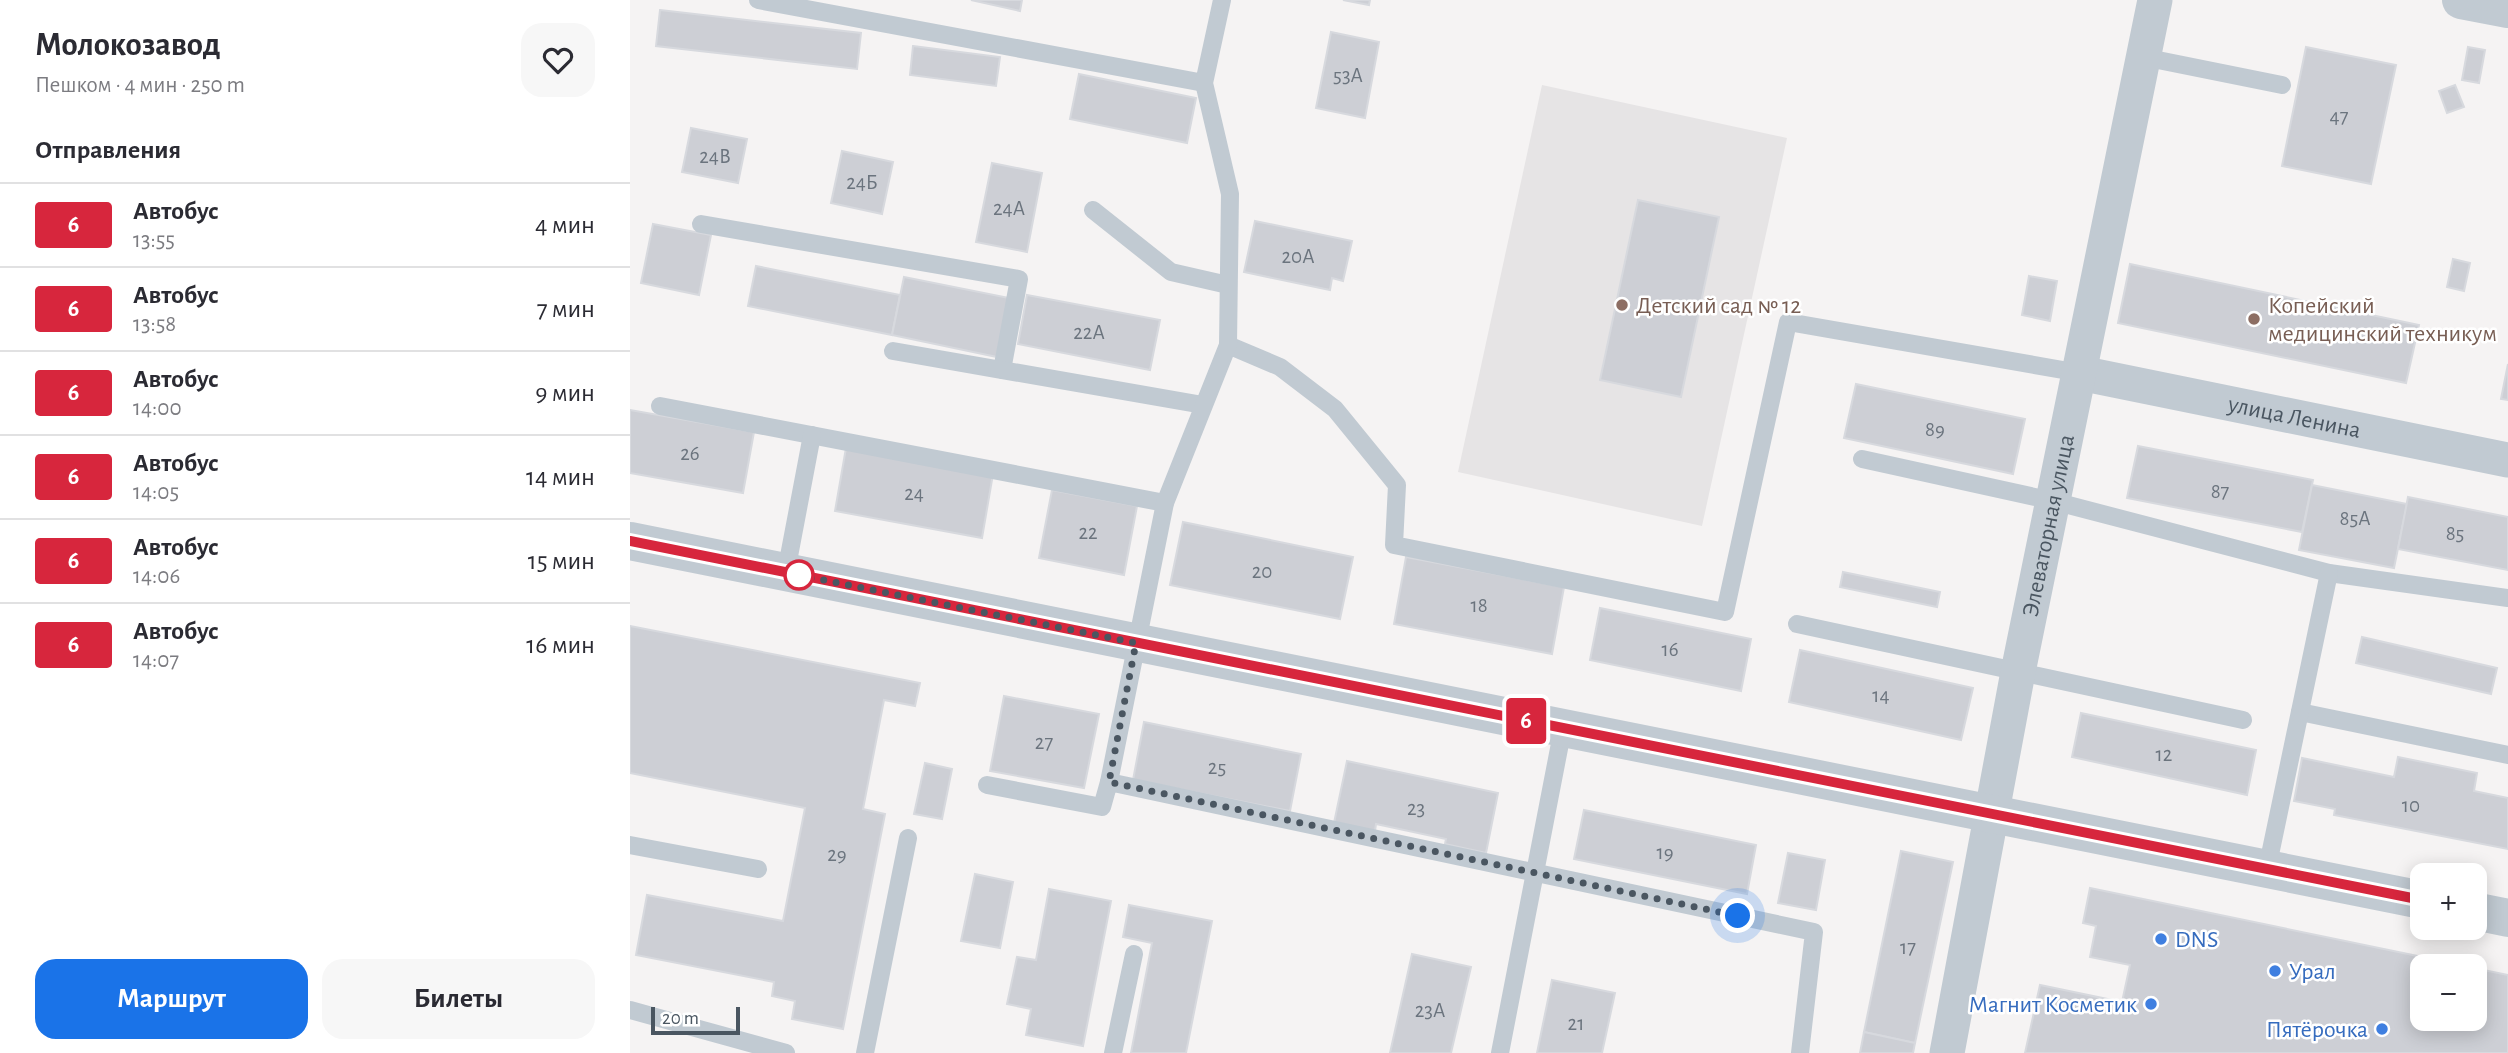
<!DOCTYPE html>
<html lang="ru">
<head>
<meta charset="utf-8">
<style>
  :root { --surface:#fff; --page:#f7f7f7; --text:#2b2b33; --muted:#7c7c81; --line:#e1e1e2; --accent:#1a73e8 }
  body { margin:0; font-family:"Alegreya Sans",sans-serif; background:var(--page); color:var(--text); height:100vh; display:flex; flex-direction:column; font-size:26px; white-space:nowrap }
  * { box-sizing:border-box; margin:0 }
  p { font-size:23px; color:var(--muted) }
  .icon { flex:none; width:38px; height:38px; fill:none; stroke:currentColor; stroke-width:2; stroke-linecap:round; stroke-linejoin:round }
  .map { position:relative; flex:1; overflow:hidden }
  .drawer { display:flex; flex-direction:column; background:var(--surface); width:630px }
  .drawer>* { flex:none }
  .badge { padding:0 14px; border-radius:5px; font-size:24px; line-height:46px }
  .buttons { position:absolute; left:1780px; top:863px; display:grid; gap:14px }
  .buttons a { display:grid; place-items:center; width:77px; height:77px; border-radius:14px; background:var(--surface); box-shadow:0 4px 18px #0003; font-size:35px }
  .scale { position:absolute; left:21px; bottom:18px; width:89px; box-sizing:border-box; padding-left:7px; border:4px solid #4a5661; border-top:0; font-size:19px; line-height:24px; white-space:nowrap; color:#4a5661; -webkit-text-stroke:5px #fff; paint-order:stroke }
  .you { position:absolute; width:35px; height:35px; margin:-18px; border:5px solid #fff; border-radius:50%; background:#1a73e8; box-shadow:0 0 0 10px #1a73e833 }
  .map>.badge { position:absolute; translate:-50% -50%; box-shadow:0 0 0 4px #fff }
  h2 { padding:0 35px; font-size:26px; line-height:63px }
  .round { display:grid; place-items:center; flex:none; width:74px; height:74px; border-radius:21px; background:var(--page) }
  .summary { display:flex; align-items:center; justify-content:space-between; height:119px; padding:0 35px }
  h1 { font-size:33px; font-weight:600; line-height:52px }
  .action { display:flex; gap:14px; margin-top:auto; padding:14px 35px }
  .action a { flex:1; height:80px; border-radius:21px; background:var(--accent); color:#fff; font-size:28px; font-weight:600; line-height:80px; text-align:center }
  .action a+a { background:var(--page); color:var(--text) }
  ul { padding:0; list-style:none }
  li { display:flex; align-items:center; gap:21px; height:84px; padding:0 35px; border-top:2px solid var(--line) }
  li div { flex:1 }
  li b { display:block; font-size:26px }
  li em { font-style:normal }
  li .badge { min-width:77px; font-weight:700; text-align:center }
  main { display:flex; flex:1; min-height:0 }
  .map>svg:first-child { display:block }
</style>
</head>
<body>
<main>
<section class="drawer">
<div class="summary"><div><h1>Молокозавод</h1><p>Пешком · 4 мин · 250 m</p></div><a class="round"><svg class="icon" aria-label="heart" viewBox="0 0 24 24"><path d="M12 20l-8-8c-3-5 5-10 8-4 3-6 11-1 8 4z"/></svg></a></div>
<h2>Отправления</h2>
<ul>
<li><span class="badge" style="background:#d7263d;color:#fff">6</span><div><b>Автобус</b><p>13:55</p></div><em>4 мин</em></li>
<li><span class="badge" style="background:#d7263d;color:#fff">6</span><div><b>Автобус</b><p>13:58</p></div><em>7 мин</em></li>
<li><span class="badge" style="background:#d7263d;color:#fff">6</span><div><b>Автобус</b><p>14:00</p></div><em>9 мин</em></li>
<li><span class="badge" style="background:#d7263d;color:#fff">6</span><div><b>Автобус</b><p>14:05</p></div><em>14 мин</em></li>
<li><span class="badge" style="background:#d7263d;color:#fff">6</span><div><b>Автобус</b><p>14:06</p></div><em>15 мин</em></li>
<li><span class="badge" style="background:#d7263d;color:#fff">6</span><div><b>Автобус</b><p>14:07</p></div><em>16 мин</em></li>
</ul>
<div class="action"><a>Маршрут</a><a>Билеты</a></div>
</section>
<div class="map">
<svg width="1878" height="1053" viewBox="0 0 1878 1053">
  <rect width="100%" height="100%" fill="#f5f3f3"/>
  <polygon fill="#e6e4e5" points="912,85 1157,138 1072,526 828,472"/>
  <g fill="#cdcfd5" stroke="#d7d9de" stroke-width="2">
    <polygon points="341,0 392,0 390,11"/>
    <polygon points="713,0 740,0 739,5"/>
    <polygon points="30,10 231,33 227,69 26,46"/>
    <polygon points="701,32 749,42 735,118 686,108"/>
    <polygon points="283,46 370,57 366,86 280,75"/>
    <polygon points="1676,47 1766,65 1741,184 1652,166"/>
    <polygon points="1838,47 1855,50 1849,83 1832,80"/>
    <polygon points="449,74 566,98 557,143 440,119"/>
    <polygon points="1825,85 1834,107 1817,113 1809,91"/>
    <polygon points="61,128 117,139 108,183 52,172"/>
    <polygon points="212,151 263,162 252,214 201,203"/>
    <polygon points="362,163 412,173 397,252 346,242"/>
    <polygon points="1008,200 1089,217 1051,397 970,380"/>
    <polygon points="625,221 722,241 713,281 702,278 700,290 614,272"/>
    <polygon points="23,224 81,235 69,295 11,283"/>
    <polygon points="1823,259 1840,263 1834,291 1817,287"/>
    <polygon points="1500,264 1789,325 1776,383 1488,323"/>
    <polygon points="126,266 270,295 262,335 118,306"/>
    <polygon points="1399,276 1427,281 1420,321 1392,315"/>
    <polygon points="274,277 379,298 367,357 262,335"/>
    <polygon points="397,295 530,320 520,370 388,344"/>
    <polygon points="1878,364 1878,400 1871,399"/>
    <polygon points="1226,384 1395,419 1383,474 1214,438"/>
    <polygon points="0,410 124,432 113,493 0,473"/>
    <polygon points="1508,446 1683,480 1672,532 1497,498"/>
    <polygon points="216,448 363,474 352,538 205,511"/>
    <polygon points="1682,485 1777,504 1764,568 1669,550"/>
    <polygon points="422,490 507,506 494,575 409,558"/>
    <polygon points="1778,497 1878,517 1878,570 1768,549"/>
    <polygon points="553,522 723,557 710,619 540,585"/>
    <polygon points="776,557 934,587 922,654 764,624"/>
    <polygon points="1213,572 1310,592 1307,607 1210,587"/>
    <polygon points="970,608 1121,639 1111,691 960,660"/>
    <polygon points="0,626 290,683 285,706 254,700 233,809 255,814 213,1029 162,1019 165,1001 142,996 144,982 6,955 17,895 153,921 175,808 0,773"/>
    <polygon points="1732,637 1867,668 1861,694 1726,663"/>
    <polygon points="1170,650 1343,688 1331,740 1159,702"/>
    <polygon points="374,696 469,714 454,788 360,771"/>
    <polygon points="1451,713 1626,750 1617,795 1442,757"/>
    <polygon points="514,722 671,754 660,811 503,780"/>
    <polygon points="1768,757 1847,773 1844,791 1878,798 1878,849 1704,815 1705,809 1664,801 1672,758 1764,777"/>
    <polygon points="717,761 868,793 856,853 815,844 816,839 746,824 745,831 704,823"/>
    <polygon points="295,763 322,769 312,819 284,814"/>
    <polygon points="954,810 1126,845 1117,894 944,859"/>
    <polygon points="1271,851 1323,862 1285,1043 1234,1032"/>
    <polygon points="1158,853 1195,860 1186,910 1148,903"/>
    <polygon points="345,874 383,882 370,948 331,941"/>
    <polygon points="1460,888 1836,966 1792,966 1792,1018 1844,1018 1844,968 1878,975 1878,1053 1395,1053 1410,985 1492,1002 1500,965 1460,957 1466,926 1453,923"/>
    <polygon points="419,889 481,901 453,1046 396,1035 401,1009 377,1004 387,957 406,960"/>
    <polygon points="499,905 582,921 556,1053 501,1053 522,943 493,937"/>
    <polygon points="782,954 841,967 821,1053 760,1053"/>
    <polygon points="922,980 985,993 972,1053 907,1053"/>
    <polygon points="1234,1032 1285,1043 1283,1053 1230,1053"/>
  </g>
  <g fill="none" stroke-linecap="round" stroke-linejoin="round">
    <g stroke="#c1cad2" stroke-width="18">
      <polyline points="128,0 574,83"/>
      <polyline points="1513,57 1652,85"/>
      <polyline points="463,210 541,272 598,285"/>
      <polyline points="71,224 389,279 372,370"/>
      <polyline points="598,345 650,367 705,409 767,485 764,545 1095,612 1158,322 1450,373"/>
      <polyline points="263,351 573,405"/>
      <polyline points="30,406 535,503"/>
      <polyline points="1232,459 1423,501 1699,573 1878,598"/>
      <polyline points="156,572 182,435"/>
      <polyline points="1167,624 1613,720"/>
      <polyline points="1670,712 1878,755"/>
      <polyline points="479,782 535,503 598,345 600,194 574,83 592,0"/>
      <polyline points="357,785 472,807 479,782 1184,932 1170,1053"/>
      <polyline points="0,845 128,869"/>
      <polyline points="1637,869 1699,573"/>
      <polyline points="0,1010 156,1053"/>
      <polyline points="235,1053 278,838"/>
      <polyline points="483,1053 504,954"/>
      <polyline points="870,1053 933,728"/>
    </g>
    <g stroke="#c1cad2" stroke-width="35">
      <path id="s1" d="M1450,373L1878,460"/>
      <path id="s2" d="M1317,1053L1388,672L1525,0"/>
    </g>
    <g stroke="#c1cad2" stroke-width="38">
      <polyline points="1831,0 1878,9"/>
      <polyline points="0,541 1792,900"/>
      <polyline points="1844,911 1878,918"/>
    </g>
  </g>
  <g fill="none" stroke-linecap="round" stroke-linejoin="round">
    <defs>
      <polyline id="line" points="0,541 1792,900"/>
    </defs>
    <use href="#line" stroke="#fff" stroke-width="16"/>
    <use href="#line" stroke="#d7263d" stroke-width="10"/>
    <polyline stroke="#4a5661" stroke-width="7" stroke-dasharray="0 12.6" points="169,575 506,643 479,782 1108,916"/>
  </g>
  <g fill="#8d6e63" stroke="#fff" stroke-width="2.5">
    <circle cx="992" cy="305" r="7"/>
    <circle cx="1624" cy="319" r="7"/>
  </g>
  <circle fill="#fff" stroke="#d7263d" stroke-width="3.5" cx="169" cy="575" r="14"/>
  <g fill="#3f7fe0" stroke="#fff" stroke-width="2.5">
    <circle cx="1531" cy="939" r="7"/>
    <circle cx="1645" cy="971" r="7"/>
    <circle cx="1521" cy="1004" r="7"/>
    <circle cx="1752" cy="1029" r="7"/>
  </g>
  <g text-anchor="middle" stroke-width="5" stroke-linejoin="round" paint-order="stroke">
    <g font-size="21" fill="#6b747e">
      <text x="718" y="82">53А</text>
      <text x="1709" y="123">47</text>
      <text x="85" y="163">24В</text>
      <text x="232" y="189">24Б</text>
      <text x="379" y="215">24А</text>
      <text x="668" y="263">20А</text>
      <text x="459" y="339">22А</text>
      <text x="1305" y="436">89</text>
      <text x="60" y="460">26</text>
      <text x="1590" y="498">87</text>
      <text x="284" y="500">24</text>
      <text x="1725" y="525">85А</text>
      <text x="458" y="539">22</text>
      <text x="1825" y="540">85</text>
      <text x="632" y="578">20</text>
      <text x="849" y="612">18</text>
      <text x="1040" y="656">16</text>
      <text x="1251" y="702">14</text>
      <text x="414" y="749">27</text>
      <text x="1534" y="761">12</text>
      <text x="587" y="774">25</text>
      <text x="1781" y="812">10</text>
      <text x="786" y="815">23</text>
      <text x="1035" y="859">19</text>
      <text x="207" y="861">29</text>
      <text x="1278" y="954">17</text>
      <text x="800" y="1017">23А</text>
      <text x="946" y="1030">21</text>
    </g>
    <g font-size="24" fill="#785e54" stroke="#fff" text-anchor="start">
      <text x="1006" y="313">Детский сад № 12</text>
      <text x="1638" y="313">Копейский<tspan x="1638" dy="28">медицинский техникум</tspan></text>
    </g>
    <g font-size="24" fill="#4a5661" stroke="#fff">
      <text dy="8" stroke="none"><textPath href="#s1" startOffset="219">улица Ленина</textPath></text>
      <text dy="8" stroke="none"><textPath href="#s2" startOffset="537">Элеваторная улица</textPath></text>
    </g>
    <g font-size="24" fill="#366cbe" stroke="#fff" text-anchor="start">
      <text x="1545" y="947">DNS</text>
      <text x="1659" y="979">Урал</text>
      <text x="1507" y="1012" text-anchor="end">Магнит Косметик</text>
      <text x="1738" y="1037" text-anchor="end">Пятёрочка</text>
    </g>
  </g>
</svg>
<div class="buttons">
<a>+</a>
<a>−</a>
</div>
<div class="scale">20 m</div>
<div class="you" style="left:1108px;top:916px"></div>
<b class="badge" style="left:896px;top:721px;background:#d7263d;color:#fff">6</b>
</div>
</main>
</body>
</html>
